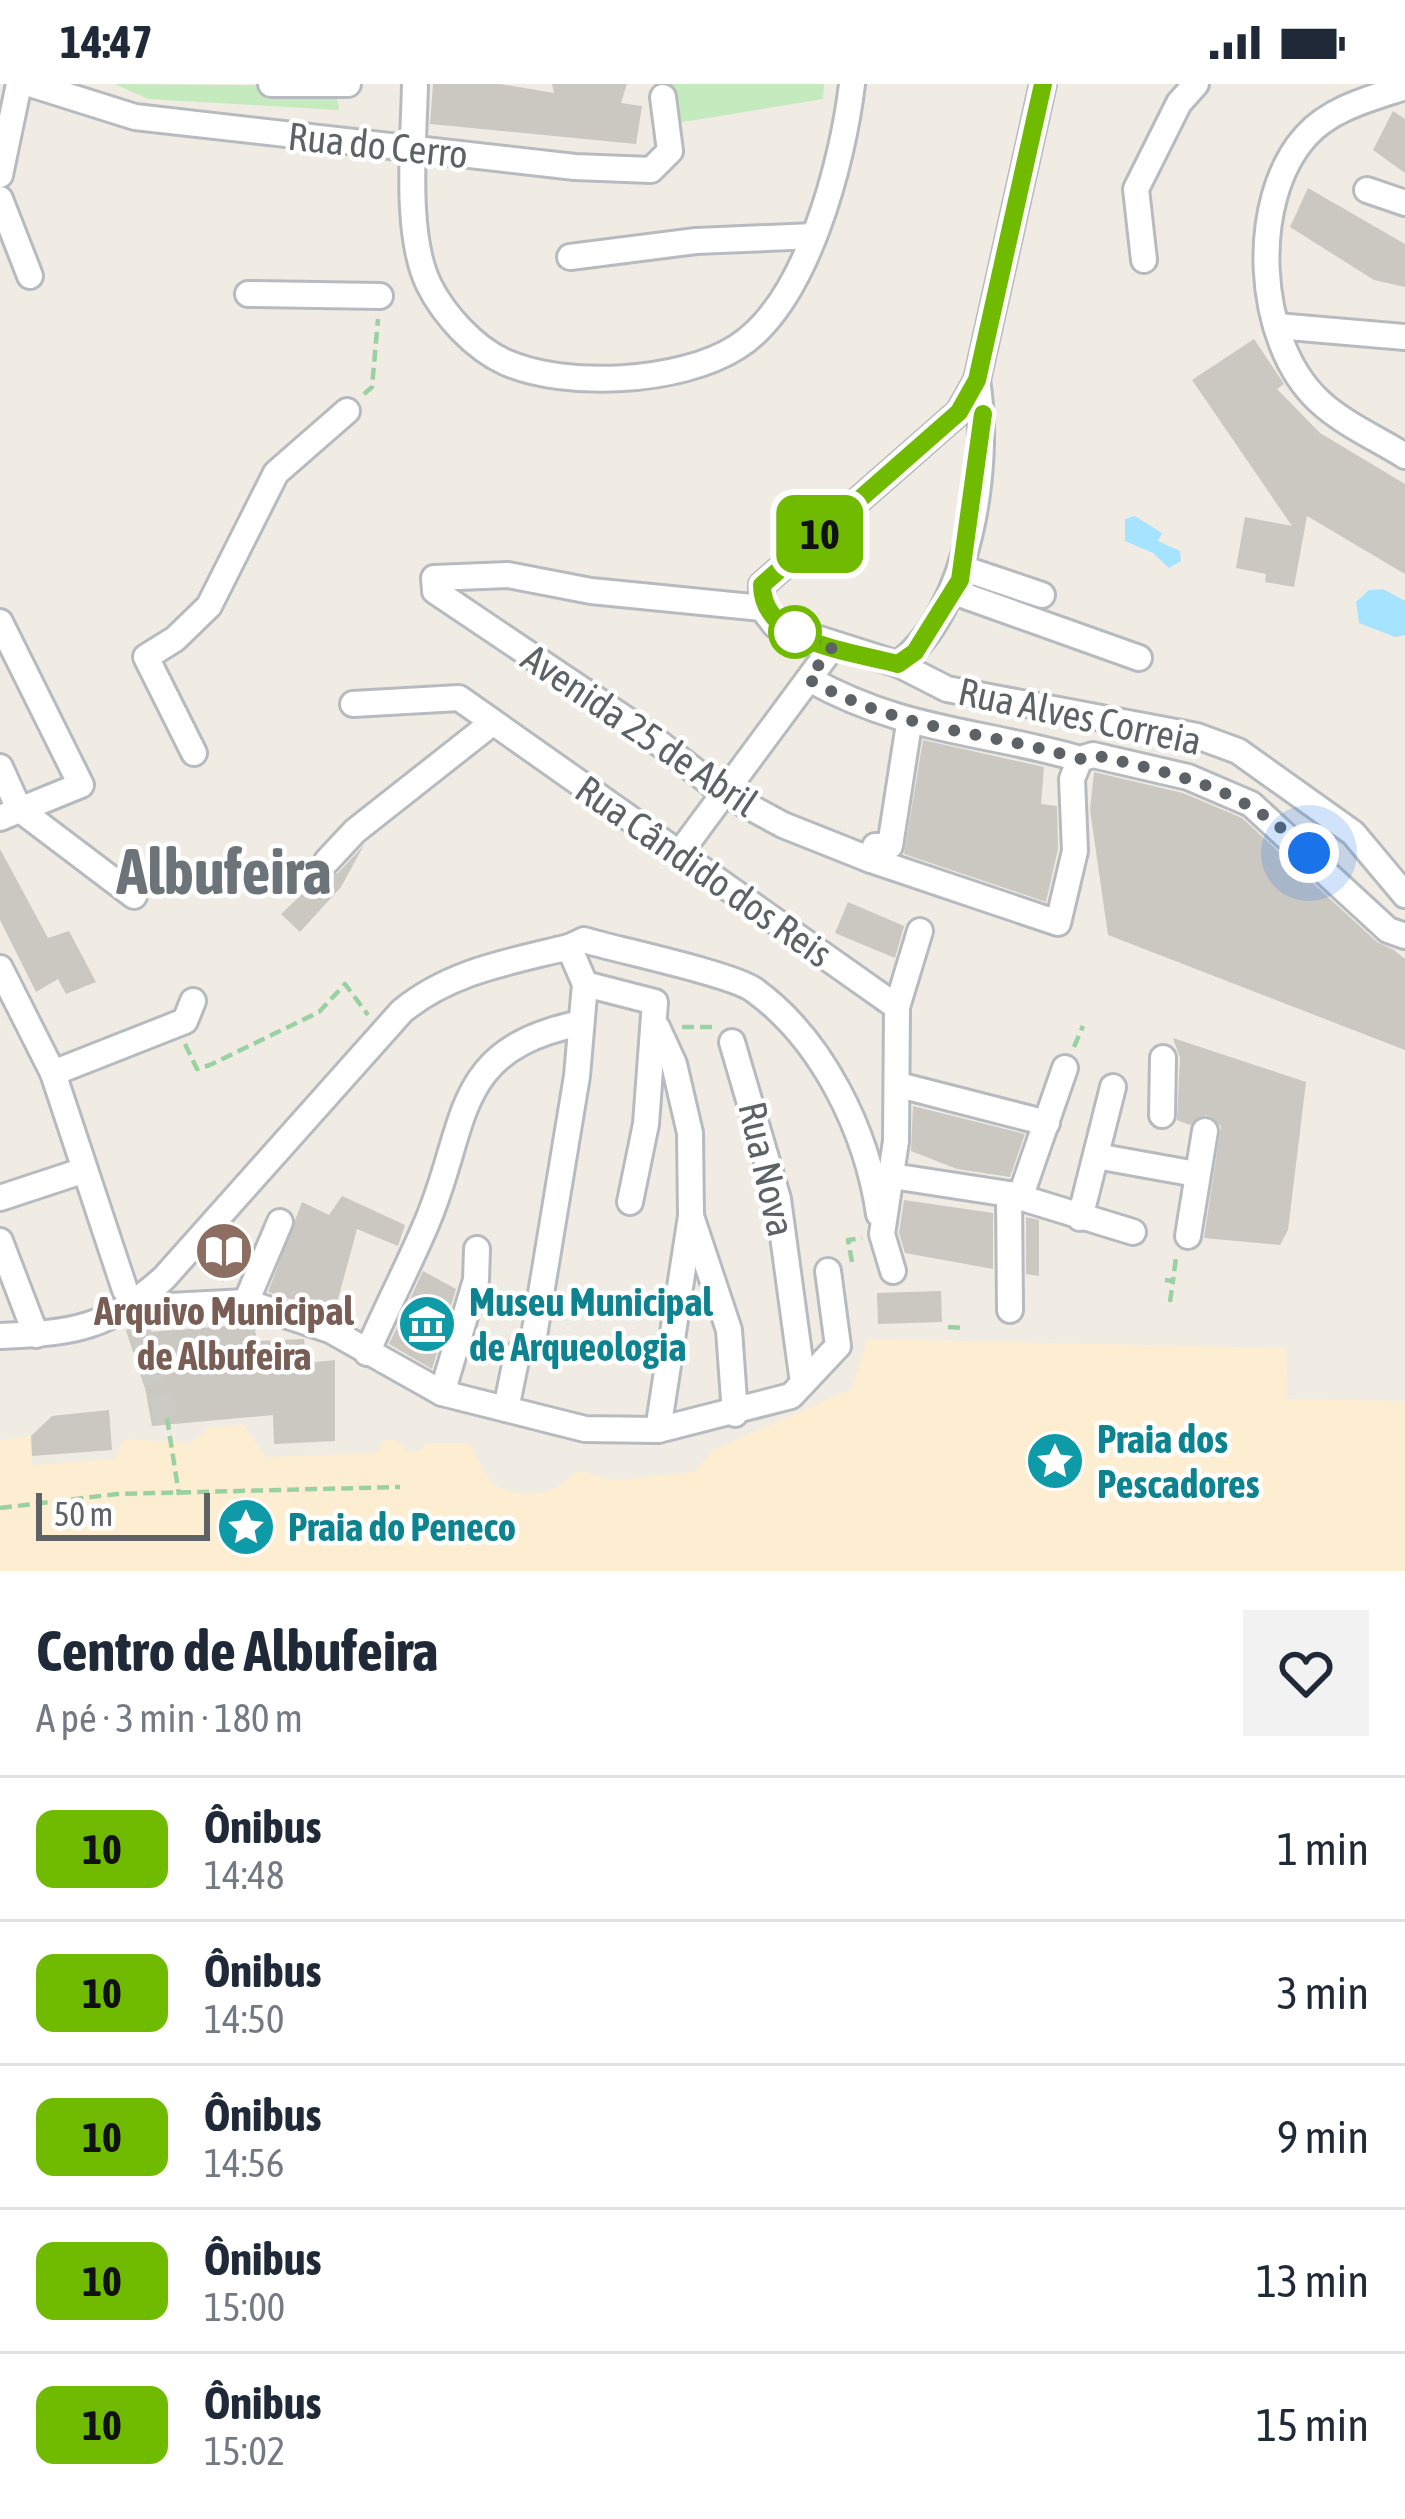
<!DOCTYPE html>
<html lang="pt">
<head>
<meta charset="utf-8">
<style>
  :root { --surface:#fff; --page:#f2f2f3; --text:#1f2937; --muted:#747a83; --line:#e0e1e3 }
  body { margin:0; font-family:"Asap Condensed",sans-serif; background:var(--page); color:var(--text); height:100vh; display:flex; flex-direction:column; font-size:45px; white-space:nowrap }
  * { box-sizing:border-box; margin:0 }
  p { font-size:39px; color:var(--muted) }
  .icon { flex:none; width:66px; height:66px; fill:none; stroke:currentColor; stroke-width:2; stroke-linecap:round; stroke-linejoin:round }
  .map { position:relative; height:1487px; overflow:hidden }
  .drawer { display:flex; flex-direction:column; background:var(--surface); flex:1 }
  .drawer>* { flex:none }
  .badge { padding:0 24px; border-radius:18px; font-size:42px; line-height:78px }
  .scale { position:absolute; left:36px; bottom:30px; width:174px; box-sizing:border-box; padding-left:12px; border:6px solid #5c6266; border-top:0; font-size:33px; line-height:42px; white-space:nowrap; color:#5c6266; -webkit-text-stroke:9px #fff; paint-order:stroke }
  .you { position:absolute; width:60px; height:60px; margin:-30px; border:9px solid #fff; border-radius:50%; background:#1a73e8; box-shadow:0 0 0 18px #1a73e833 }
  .map>.badge { position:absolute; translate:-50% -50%; box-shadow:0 0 0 6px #fff }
  .round { display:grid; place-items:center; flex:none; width:126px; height:126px; border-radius:0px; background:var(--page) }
  .headline { display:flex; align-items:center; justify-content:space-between; height:204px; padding:0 36px }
  h1 { font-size:57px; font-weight:700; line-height:90px }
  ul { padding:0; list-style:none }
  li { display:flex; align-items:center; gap:36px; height:144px; padding:0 36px; border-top:3px solid var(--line) }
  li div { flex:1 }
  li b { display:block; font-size:45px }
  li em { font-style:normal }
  li .badge { min-width:132px; font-weight:700; text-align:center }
  .status { display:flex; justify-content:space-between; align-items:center; height:84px; padding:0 60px; background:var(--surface); direction:ltr }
  .status svg { height:33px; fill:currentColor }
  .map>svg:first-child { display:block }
</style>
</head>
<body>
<div class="status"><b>14:47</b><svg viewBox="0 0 49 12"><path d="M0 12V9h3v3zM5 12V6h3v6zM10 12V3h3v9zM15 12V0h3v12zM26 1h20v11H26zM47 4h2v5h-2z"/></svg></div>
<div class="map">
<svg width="1405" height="1487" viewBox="0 0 1405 1487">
  <rect width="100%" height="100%" fill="#f0ece4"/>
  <g fill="#c4eabe">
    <polygon points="115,0 335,2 339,26 148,15"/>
    <polygon points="824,0 823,15 671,40 670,0"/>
  </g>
  <path fill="#feeed1" d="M867,1255L1286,1264L1287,1315L1405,1317V1487H0V1356L31,1352L32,1381L115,1375L124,1355L191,1359L208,1344L243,1340L265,1373L376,1369L385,1356H397L408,1369L421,1367L426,1359H469L492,1400C525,1417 553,1412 578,1387L614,1396L695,1388L713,1366L852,1305Z"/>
  <g fill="#a6e3ff">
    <polygon points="1135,432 1162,449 1158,457 1180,467 1181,477 1169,484 1153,469 1125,457 1125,435"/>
    <polygon points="1383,505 1405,517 1405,551 1395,553 1359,539 1356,518 1369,506"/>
  </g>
  <g fill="#cbc7c1">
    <polygon points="433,0 500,0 554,9 552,0 627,0 621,19 642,22 636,60 430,40"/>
    <polygon points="1393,27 1405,35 1405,89 1373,66"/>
    <polygon points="1308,104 1405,160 1405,203 1374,196 1290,143"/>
    <polygon points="1254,255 1284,300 1277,305 1320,349 1405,400 1405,490 1307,432 1294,503 1265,498 1266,490 1236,484 1245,433 1292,442 1192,296"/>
    <polygon points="923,656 1044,683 1041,720 1057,722 1058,765 1046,818 904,770"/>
    <polygon points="1094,688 1183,709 1242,734 1377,858 1394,866 1405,875 1405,966 1108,851 1090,726"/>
    <polygon points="364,761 341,803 300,848 281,830 321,792 338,789"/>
    <polygon points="0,765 48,854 69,847 96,898 66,910 58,895 36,908 0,836"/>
    <polygon points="848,818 904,842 895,874 835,849"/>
    <polygon points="1173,954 1306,998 1288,1146 1280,1161 1204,1154 1221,1042 1206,1031 1190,1041 1177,1036 1180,974"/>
    <polygon points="913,1022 1025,1050 1010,1093 957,1085 911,1067"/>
    <polygon points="342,1112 405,1141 398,1162 357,1145 334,1230 268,1208 302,1118 329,1131"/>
    <polygon points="904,1116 993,1129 993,1185 905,1169 899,1149"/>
    <polygon points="1026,1133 1039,1136 1039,1192 1026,1190"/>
    <polygon points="233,1142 253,1159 223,1198 200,1178"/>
    <polygon points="423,1187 456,1205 432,1285 389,1260"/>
    <polygon points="941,1207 942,1238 878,1240 877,1209"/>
    <polygon points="254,1240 257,1257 304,1255 306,1279 335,1276 335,1357 274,1360 273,1331 152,1342 135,1249"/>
    <polygon points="109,1326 112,1366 32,1372 31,1352 52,1332"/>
  </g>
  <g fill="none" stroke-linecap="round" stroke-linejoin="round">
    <polyline stroke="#cbcac4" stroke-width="24" stroke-dasharray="24 12" stroke-linecap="butt" points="126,1208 167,1334"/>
    <defs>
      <g id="minor">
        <polyline points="30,0 135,33 575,83 651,86 670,67 663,13"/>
        <polyline points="271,0 348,0"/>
        <path d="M415,0C414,57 404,150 429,201C444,231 474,264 505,278C565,305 681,299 737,263C807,219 843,77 852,0"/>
        <path d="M1405,3C1372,14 1331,24 1306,52C1248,116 1255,258 1319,317C1342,339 1378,355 1405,372"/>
        <polyline points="0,91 19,0"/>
        <polyline points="1367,106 1405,119"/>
        <polyline points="0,115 30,192"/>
        <polyline points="570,173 696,157 814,152"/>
        <polyline points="1144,176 1136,105 1179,19 1196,0"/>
        <polyline points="248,210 380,212"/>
        <polyline points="1277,242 1405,253"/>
        <polyline points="962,484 1042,511"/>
        <polyline points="954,508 1139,574"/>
        <polyline points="762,524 762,501 959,328 977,296 1043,0"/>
        <polyline points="0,538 81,701 0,734"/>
        <path d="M898,580C970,527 991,380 977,296"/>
        <path d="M809,595C904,648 980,646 1080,675L1093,671L1188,693L1251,720L1388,846L1405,852"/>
        <polyline points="353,620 459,614 897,923 896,1057 882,1150 893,1187"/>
        <polyline points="194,669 146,573 175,555 209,522 276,389 347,327"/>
        <polyline points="1080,675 1072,695 1075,767 1058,839 871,776 783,741 722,708 646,649 435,507 434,494 508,491 591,507 762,524 775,541 898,580 947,605 1197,652 1238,667 1353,749 1405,811"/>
        <polyline points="0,683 19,725 134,812"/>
        <polyline points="679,770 833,562"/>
        <polyline points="871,776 875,762 890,762 909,640"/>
        <polyline points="327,777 355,747 492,639"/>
        <path d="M569,863L584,856C617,866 732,890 754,906C823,956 867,1048 879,1130"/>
        <polyline points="0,884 53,989 125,1206"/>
        <polyline points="585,900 655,918 646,1040 630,1118"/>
        <polyline points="897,923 920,847"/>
        <polyline points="657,943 674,980 690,1049 691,1132 729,1246 735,1330"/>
        <polyline points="732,958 778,1115 803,1299"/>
        <polyline points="53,989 185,937 193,917"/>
        <polyline points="899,1001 1047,1039"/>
        <polyline points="1162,1031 1163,974"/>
        <polyline points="1096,1072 1196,1090"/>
        <polyline points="892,1092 1009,1110 1133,1148"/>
        <polyline points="1009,1110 1010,1226"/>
        <polyline points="0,1114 85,1086"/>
        <polyline points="1020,1114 1065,984"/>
        <polyline points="1080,1134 1113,1003"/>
        <polyline points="1188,1152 1205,1047"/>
        <polyline points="0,1157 36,1251"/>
        <polyline points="246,1218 280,1138"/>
        <polyline points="131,1224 246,1218 330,1246 442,1309 585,1345 658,1346 791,1312 838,1262 828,1187"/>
        <path d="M0,1252C75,1249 108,1244 164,1194L402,927C451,887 509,878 569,863L585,900L577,992L534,1252L517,1271L506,1325"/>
        <path d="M367,1269C385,1227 407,1185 425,1143C470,1041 448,966 581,939"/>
        <polyline points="442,1309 476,1196 477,1165"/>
        <polyline points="658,1346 691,1132"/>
      </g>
    </defs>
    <use href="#minor" stroke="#b7bbc0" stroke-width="30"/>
    <g stroke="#99d1a2" stroke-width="4.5" stroke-dasharray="12 6" stroke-linecap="butt">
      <polyline points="364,310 372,303 378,235"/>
      <polyline points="682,943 712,943"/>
      <polyline points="185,960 197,985 210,981 319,928 345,900 368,931"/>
      <polyline points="1074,963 1083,942"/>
      <polyline points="852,1178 848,1156 862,1154"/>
      <polyline points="1165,1196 1173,1197 1176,1173"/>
      <polyline points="1170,1218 1173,1197"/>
      <polyline points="948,1243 965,1244"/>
      <polyline points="167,1334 179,1411"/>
      <polyline points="0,1424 117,1410 400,1403"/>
    </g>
    <use href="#minor" stroke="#fff" stroke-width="24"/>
  </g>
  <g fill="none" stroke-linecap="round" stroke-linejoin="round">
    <defs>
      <path id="line" d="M983,330L960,496L915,568L898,580C850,567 762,559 762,501L959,328L977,296L1043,0"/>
    </defs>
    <use href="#line" stroke="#fff" stroke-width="27"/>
    <use href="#line" stroke="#70bb00" stroke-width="18"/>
    <path stroke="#5c6266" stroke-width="12" stroke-dasharray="0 21.6" d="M795,548L833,562L808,595C904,649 980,645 1080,675L1094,671C1183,692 1241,702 1309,769"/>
  </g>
  <defs>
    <symbol id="library-disc" viewBox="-11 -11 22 22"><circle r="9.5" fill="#8d6e63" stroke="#fff"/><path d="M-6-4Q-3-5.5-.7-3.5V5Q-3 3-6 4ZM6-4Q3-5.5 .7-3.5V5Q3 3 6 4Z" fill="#fff"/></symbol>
    <symbol id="museum-disc" viewBox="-11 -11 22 22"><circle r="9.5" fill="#0f9aa8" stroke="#fff"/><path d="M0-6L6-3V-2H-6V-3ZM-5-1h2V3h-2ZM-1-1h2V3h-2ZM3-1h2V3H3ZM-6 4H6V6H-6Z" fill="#fff"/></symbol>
    <symbol id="sight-disc" viewBox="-11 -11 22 22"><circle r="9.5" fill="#0f9aa8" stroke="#fff"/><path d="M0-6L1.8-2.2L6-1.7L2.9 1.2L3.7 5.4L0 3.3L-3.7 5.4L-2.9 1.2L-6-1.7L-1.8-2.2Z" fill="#fff"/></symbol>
  </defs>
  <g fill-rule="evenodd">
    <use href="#library-disc" x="191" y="1134" width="66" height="66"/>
    <use href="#museum-disc" x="394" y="1207" width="66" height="66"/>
    <use href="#sight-disc" x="1022" y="1344" width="66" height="66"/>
    <use href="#sight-disc" x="213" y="1410" width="66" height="66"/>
  </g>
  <circle fill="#fff" stroke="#70bb00" stroke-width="6" cx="795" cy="548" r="24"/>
  <g text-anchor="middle" stroke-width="9" stroke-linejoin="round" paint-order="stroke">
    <g font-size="39" fill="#5c6266" stroke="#fff">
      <text transform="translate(378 61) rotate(6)" y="14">Rua do Cerro</text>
      <text transform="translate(1080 632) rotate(12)" y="14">Rua Alves Correia</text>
      <text transform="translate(640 646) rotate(34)" y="14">Avenida 25 de Abril</text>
      <text transform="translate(704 787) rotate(35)" y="14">Rua Cândido dos Reis</text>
      <text transform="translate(767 1085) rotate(77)" y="14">Rua Nova</text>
    </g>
    <g font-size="39" font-weight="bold" fill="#0d838f" stroke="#fff" text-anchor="start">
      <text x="469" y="1232">Museu Municipal<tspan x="469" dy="45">de Arqueologia</tspan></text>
      <text x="1097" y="1369">Praia dos<tspan x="1097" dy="45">Pescadores</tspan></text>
      <text x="288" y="1457">Praia do Peneco</text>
    </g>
    <g font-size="39" font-weight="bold" fill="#785e54" stroke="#fff">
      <text x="224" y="1241">Arquivo Municipal<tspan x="224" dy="45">de Albufeira</tspan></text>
    </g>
    <g font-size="63" font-weight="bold" fill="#6d7479" stroke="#fff">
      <text x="224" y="810">Albufeira</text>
    </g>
  </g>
</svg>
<div class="scale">50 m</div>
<div class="you" style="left:1309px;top:769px"></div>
<b class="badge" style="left:820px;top:450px;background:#70bb00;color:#111">10</b>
</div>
<section class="drawer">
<div class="headline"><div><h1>Centro de Albufeira</h1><p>A pé · 3 min · 180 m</p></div><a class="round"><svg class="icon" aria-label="heart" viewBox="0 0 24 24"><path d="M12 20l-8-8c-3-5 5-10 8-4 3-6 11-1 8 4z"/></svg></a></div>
<ul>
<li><span class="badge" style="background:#70bb00;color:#111">10</span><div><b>Ônibus</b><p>14:48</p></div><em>1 min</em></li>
<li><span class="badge" style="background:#70bb00;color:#111">10</span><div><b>Ônibus</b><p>14:50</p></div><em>3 min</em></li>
<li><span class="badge" style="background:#70bb00;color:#111">10</span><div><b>Ônibus</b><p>14:56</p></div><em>9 min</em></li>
<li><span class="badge" style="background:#70bb00;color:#111">10</span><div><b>Ônibus</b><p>15:00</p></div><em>13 min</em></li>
<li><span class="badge" style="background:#70bb00;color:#111">10</span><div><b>Ônibus</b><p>15:02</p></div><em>15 min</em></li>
</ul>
</section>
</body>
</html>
